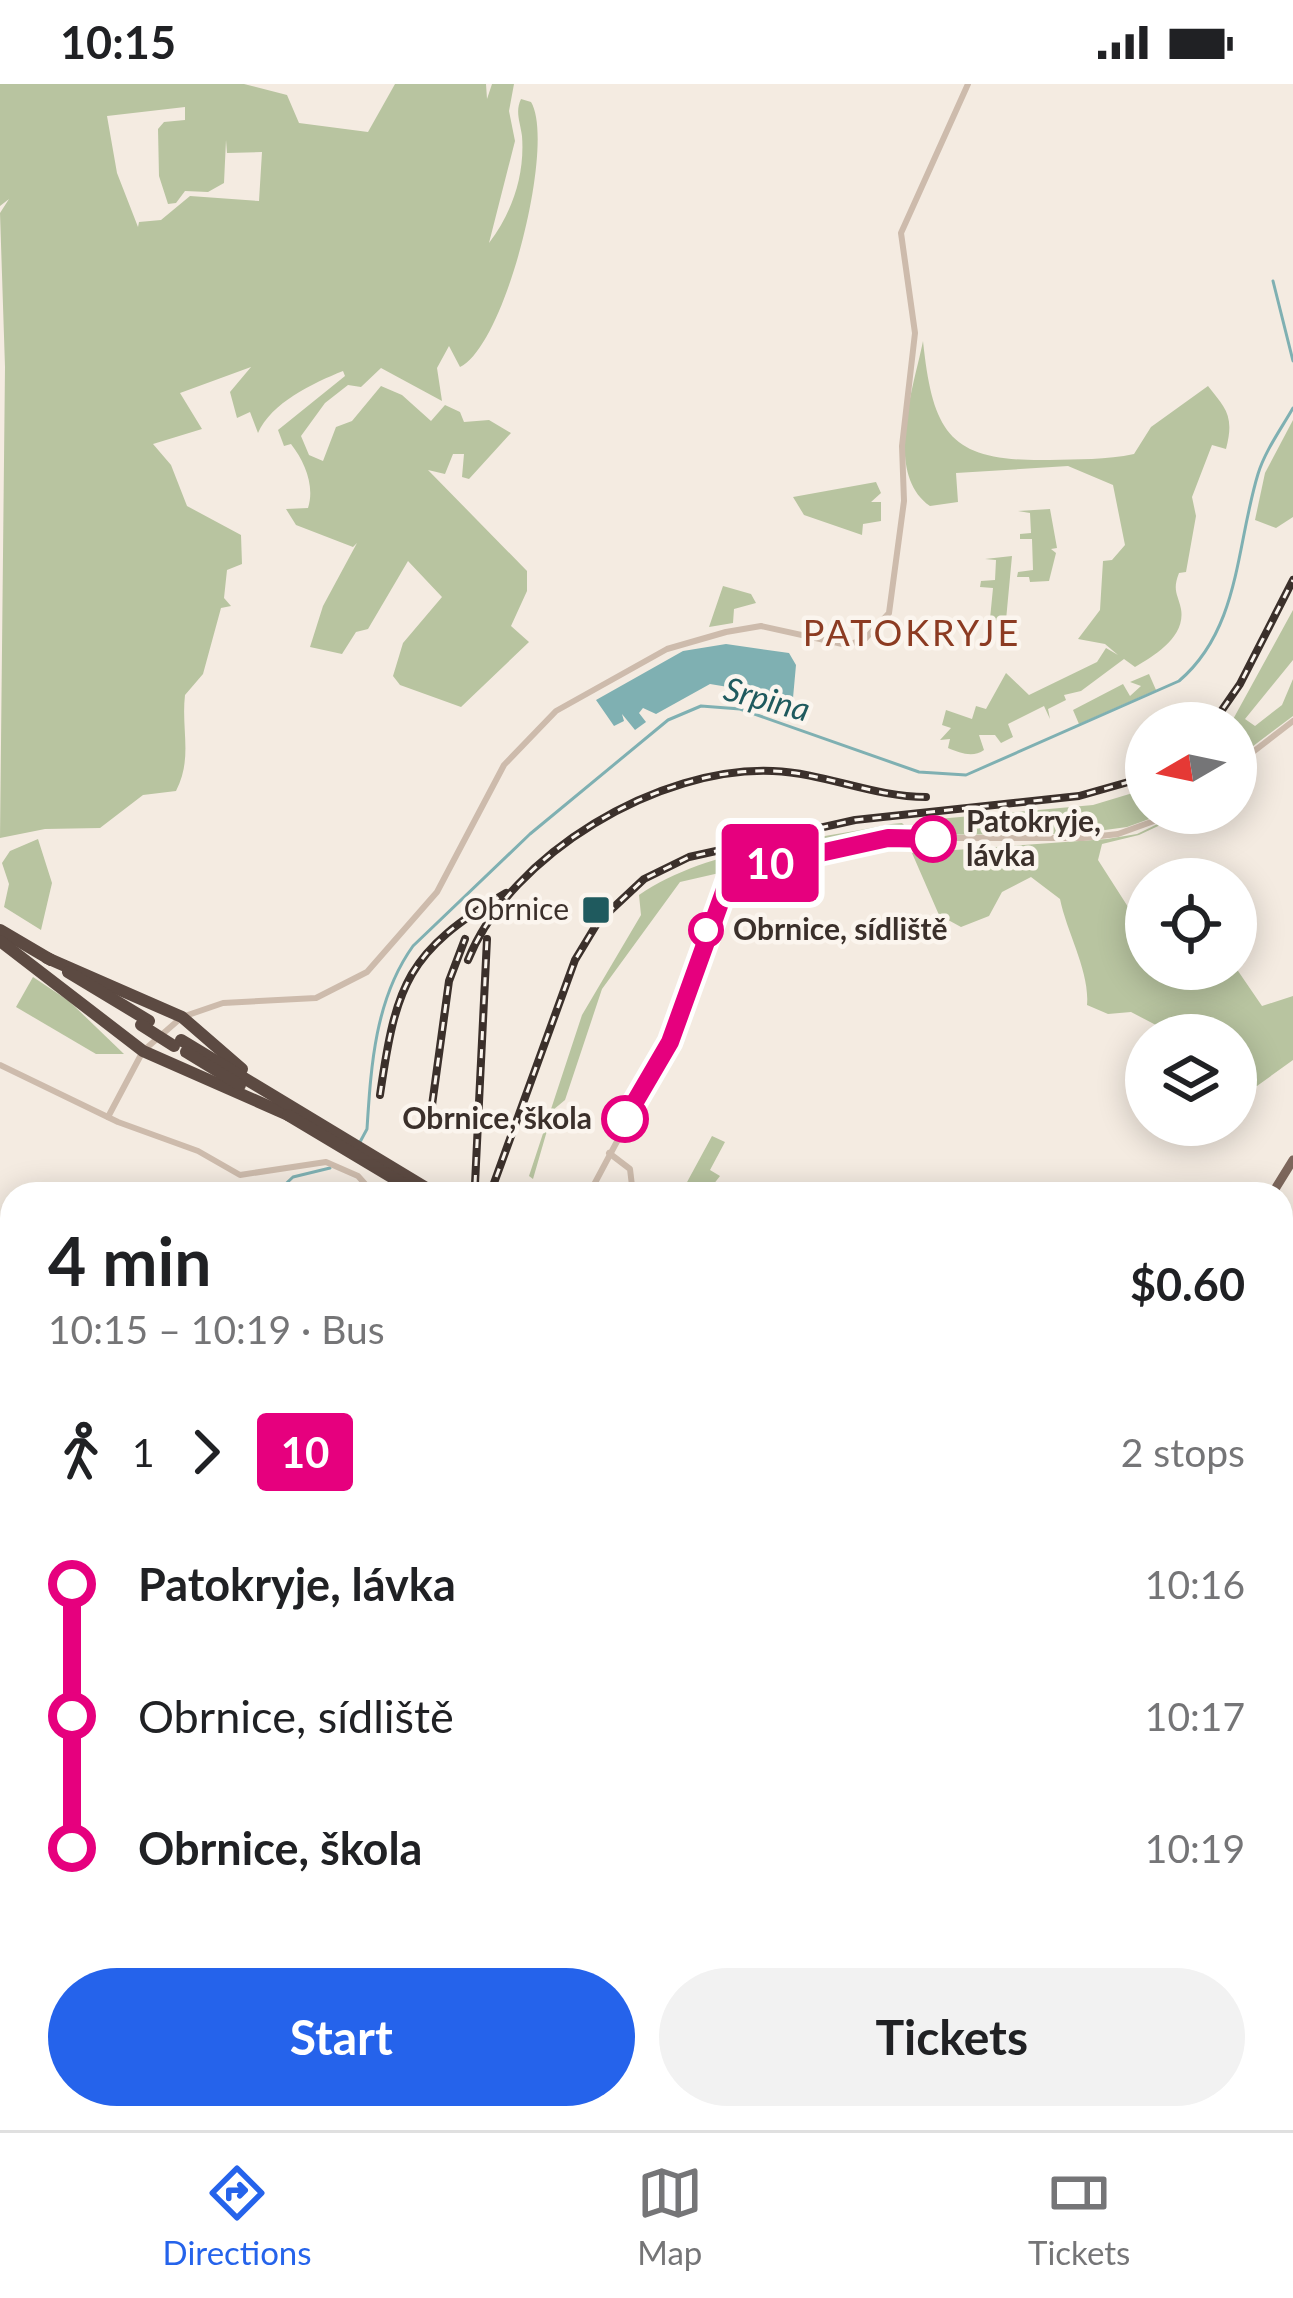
<!DOCTYPE html>
<html lang="en">
<head>
<meta charset="utf-8">
<style>
  :root { --surface:#fff; --page:#f2f2f2; --text:#202124; --muted:#757577; --line:#e0e0e0; --accent:#2563eb }
  body { margin:0; font-family:Lato,sans-serif; background:var(--page); color:var(--text); height:100vh; display:flex; flex-direction:column; font-size:45px; white-space:nowrap }
  * { box-sizing:border-box; margin:0 }
  p { font-size:39px; color:var(--muted) }
  .icon { flex:none; width:66px; height:66px; fill:none; stroke:currentColor; stroke-width:2; stroke-linecap:round; stroke-linejoin:round }
  .map { position:relative; flex:1; overflow:hidden }
  .side { position:absolute; left:0px; top:1098px; width:1293px; height:948px; display:flex; flex-direction:column; background:var(--surface); border-radius:36px 36px 0 0; box-shadow:0 6px 30px #0003 }
  .side>* { flex:none }
  .badge { padding:0 24px; border-radius:9px; font-size:42px; line-height:78px }
  .needle { width:78px; rotate:261deg }
  .controls { position:absolute; left:1125px; top:618px; display:grid; gap:24px }
  .controls a { display:grid; place-items:center; width:132px; height:132px; border-radius:50%; background:var(--surface); box-shadow:0 6px 30px #0003; font-size:60px }
  .map>.badge { position:absolute; translate:-50% -50%; box-shadow:0 0 0 6px #fff }
  .legs { display:flex; align-items:center; gap:18px; height:132px; padding:0 48px; font-size:39px }
  .legs p { margin-inline-start:auto }
  .summary { display:flex; align-items:center; justify-content:space-between; height:204px; padding:0 48px }
  h1 { font-size:66px; font-weight:700; line-height:90px }
  .action { display:flex; gap:24px; margin-top:auto; padding:24px 48px }
  .action a { flex:1; height:138px; border-radius:72px; background:var(--accent); color:#fff; font-size:48px; font-weight:700; line-height:138px; text-align:center }
  .action a+a { background:var(--page); color:var(--text) }
  ul { padding:0 48px; list-style:none }
  li { display:flex; align-items:center; gap:42px; height:132px; font-size:45px }
  li i { display:grid; place-items:center; width:18px; height:100%; margin:0 15px; background:currentColor }
  li i::after { content:''; width:30px; height:30px; margin:-15px; border:9px solid; border-radius:50%; background:var(--surface) }
  li p { margin-inline-start:auto }
  li:first-child i { background:linear-gradient(#0000 50%,currentColor 0) }
  li:last-child i { background:linear-gradient(currentColor 50%,#0000 0) }
  .status { display:flex; justify-content:space-between; align-items:center; height:84px; padding:0 60px; background:var(--surface); direction:ltr }
  .status svg { height:33px; fill:currentColor }
  .menu { display:flex; justify-content:space-around; align-items:center; height:168px; border-top:3px solid var(--line); background:var(--surface); font-size:33px; color:var(--muted) }
  .menu a { display:grid; justify-items:center; gap:6px }
  .menu .selected { color:var(--accent) }
  .map>svg:first-child { display:block }
</style>
</head>
<body>
<div class="status"><b>10:15</b><svg viewBox="0 0 49 12"><path d="M0 12V9h3v3zM5 12V6h3v6zM10 12V3h3v9zM15 12V0h3v12zM26 1h20v11H26zM47 4h2v5h-2z"/></svg></div>
<div class="map">
<svg width="1293" height="2046" viewBox="0 0 1293 2046">
  <rect width="100%" height="100%" fill="#f4ebe1"/>
  <g fill="#b8c4a0" fill-rule="evenodd">
    <path d="M0,0H244L287,11L299,39L368,48L395,0H486L487,15L492,0H514L509,27L515,57L489,159C512,129 525,91 522,52C520,37 515,28 521,15L531,18C556,59 506,261 460,283L449,262L437,284L442,317L381,284L361,303L348,301L325,319L301,352L309,371L323,377L336,343L352,337L381,302L402,311L431,337L445,321L460,328L464,338L489,336L511,349L469,395L462,393L464,370H453L445,390L428,386L527,487V507L511,542L529,558L461,623L400,601L393,592L403,559L442,513L408,477L368,545L356,548L342,570L310,563L323,522L357,459L353,463L296,441L286,425L308,424C315,402 305,378 291,360L284,362L278,346L345,292L343,287C313,299 271,319 258,349L250,328L237,334L230,308L251,283L180,309L202,345L153,360L171,381L187,422L241,451L242,480L227,486L224,514L231,522L221,524L203,590L185,611C181,646 193,674 176,707L143,711L100,744L45,745L0,754L5,283L0,129L9,115L0,122ZM185,23V36L164,38L158,45L159,92L168,120L176,119L185,107L208,108L224,99L226,56L227,69L262,68L259,117L190,112L161,136L139,138L138,143L117,89L107,32Z"/>
    <path d="M923,257C933,352 951,378 1050,376C1077,375 1107,376 1134,370L1151,343L1208,302C1225,324 1235,331 1226,365L1212,361L1192,413L1196,432L1186,488L1179,489C1172,507 1178,510 1181,525C1186,553 1154,572 1135,583L1124,575L1081,607L1064,611L1066,616L1048,625L1050,635L1044,622L1008,640L1013,653L1001,659L995,651H979L984,666C973,674 960,669 948,664L950,655L940,656L951,644L942,641L946,626L972,635L976,622L986,625L1006,589L1029,611L1097,578L1106,564L1118,571L1105,560L1078,555L1100,526L1103,477L1112,476L1125,461L1113,401L1068,382L956,389L958,418L930,422C883,389 914,303 923,257Z"/>
    <polygon points="1293,336 1293,433 1276,444 1255,436 1265,389"/>
    <polygon points="876,398 881,409 871,418 881,418 881,437 863,440 862,451 804,431 793,413"/>
    <polygon points="1050,425 1057,464 1051,465 1056,469 1049,497 1030,498 1029,493 1017,493 1018,488 1033,486 1032,455 1020,455 1020,450 1031,449 1030,429 1018,427"/>
    <polygon points="1012,472 1006,536 976,538 990,535 993,504 980,503 981,497 995,496 996,476 985,475"/>
    <polygon points="723,502 751,510 756,519 734,525 733,539 709,543"/>
    <polygon points="1293,526 1293,576 1245,635 1255,642 1282,621 1293,595 1293,632 1236,675 1236,639 1231,639"/>
    <polygon points="1149,590 1156,606 1079,640 1073,626 1123,600 1130,612 1141,602 1130,598"/>
    <path d="M1146,705V729H1166L1127,743L1076,750L886,751L680,798L602,905L565,1016L553,1026L533,1095L529,1092L582,931L641,831L639,811C709,763 810,757 891,740L902,739L910,747L923,745L927,736L1093,721Z"/>
    <path d="M1180,729H1186L1139,751L1102,760L1098,776L1146,851V885L1236,884L1262,922L1293,912V976L1257,1002L1236,1003V951H1175L1131,928L1108,930L1087,921C1090,888 1067,849 1060,815L1031,793L1002,808L989,832L961,843L939,831L912,769L1107,755L1137,750Z"/>
    <polygon points="38,755 52,799 41,846 4,823 9,800 2,779 10,767"/>
    <polygon points="33,893 69,917 124,970 96,970 16,923"/>
    <polygon points="712,1052 725,1058 710,1086 720,1092 706,1110 686,1100"/>
    <polygon points="0,1151 12,1156 12,1249 0,1246"/>
    <polygon points="12,1380 12,1718 0,1720 0,1386"/>
    <polygon points="1287,1848 1293,1852 1293,2028 1287,2046 1204,2046 1212,2034 1281,2034 1281,1878"/>
    <polygon points="0,2016 12,2018 12,2034 60,2034 71,2046 0,2046"/>
  </g>
  <polygon fill="#7fb0b2" points="726,560 789,569 796,581 793,614 710,600 656,630 643,624 639,629 646,638 635,646 622,630 624,637 614,642 596,616 683,567"/>
  <g fill="none" stroke-linecap="round" stroke-linejoin="round">
    <g stroke="#7fb0b2" stroke-width="3">
      <polyline points="1273,197 1293,277"/>
      <path d="M360,1058L367,1045C371,982 375,915 413,862L530,750L668,636L701,622L740,625L919,688L966,691L1179,597C1240,545 1236,462 1258,390C1265,367 1281,345 1293,324"/>
      <polyline points="275,1110 293,1093 330,1084"/>
    </g>
    <g stroke="#7fb0b2" stroke-width="9">
      <polyline points="0,1157 12,1163"/>
      <polyline points="557,2046 561,2034"/>
    </g>
    <g stroke="#cdbbac" stroke-width="6">
      <polyline points="1236,681 1293,637"/>
      <polyline points="0,981 118,1038 198,1067 240,1091 326,1078 358,1092 374,1110"/>
      <polyline points="108,1033 143,967 182,933 223,919 316,914 367,888 437,808 504,681 556,627 667,565 726,548 761,542 847,561 865,555 889,529 904,417 902,362 915,249 901,149 968,0"/>
      <polyline points="609,1069 630,1085 633,1110"/>
      <polyline points="589,1110 670,958 718,814 739,787 888,754 1083,754 1118,750 1176,729"/>
      <polyline points="614,2034 615,2046"/>
    </g>
    <g stroke="#7d675c" stroke-width="9">
      <polyline points="1272,1110 1293,1076"/>
      <polyline points="1281,1514 1293,1604"/>
    </g>
    <g stroke="#5c4a42" stroke-width="12">
      <polyline points="0,846 51,876"/>
      <polyline points="0,857 143,967 295,1034"/>
      <polyline points="47,874 182,933 242,985"/>
      <polyline points="68,888 149,937"/>
      <polyline points="181,956 436,1110"/>
      <polyline points="186,968 240,1001"/>
      <polyline points="288,1031 410,1104"/>
      <polyline points="860,2046 861,2034"/>
    </g>
    <defs>
      <g id="rail">
        <polyline points="1213,639 1240,600 1293,496"/>
        <path d="M468,876C511,769 660,682 773,687C825,689 873,713 926,713"/>
        <path d="M380,1011C396,900 407,867 506,809"/>
        <polyline points="430,1036 449,897 465,855"/>
        <polyline points="475,1100 487,855"/>
        <polyline points="490,1110 575,876 598,838 644,795 689,773 855,736 1079,712 1146,693"/>
        <polyline points="0,1250 12,1253"/>
        <polyline points="0,1303 12,1311"/>
        <polyline points="0,1336 12,1340"/>
        <polyline points="546,2046 549,2034"/>
      </g>
    </defs>
    <use href="#rail" stroke="#3b302b" stroke-width="8"/>
    <use href="#rail" stroke="#fbf5ee" stroke-width="3" stroke-dasharray="9" stroke-linecap="butt"/>
    <polyline stroke="#5c4a42" stroke-width="12" points="141,941 174,962"/>
  </g>
  <g fill="none" stroke-linecap="round" stroke-linejoin="round">
    <defs>
      <polyline id="line-1" points="625,1035 670,958 729,794 739,787 888,754 933,755"/>
    </defs>
    <use href="#line-1" stroke="#fff" stroke-width="27"/>
    <use href="#line-1" stroke="#e6007e" stroke-width="18"/>
  </g>
  <g fill="#fff" stroke="#e6007e" stroke-width="6">
    <circle cx="933" cy="755" r="21"/>
    <circle cx="706" cy="846" r="15"/>
    <circle cx="625" cy="1035" r="21"/>
  </g>
  <rect fill="#1f5a5e" stroke="#fbf5ee" stroke-width="4.5" x="581" y="811" width="30" height="30" rx="6"/>
  <g text-anchor="middle" stroke-width="9" stroke-linejoin="round" paint-order="stroke">
    <g font-size="30" font-weight="bold" fill="#3b302b" stroke="#fbf5ee" text-anchor="start">
      <text x="966" y="748">Patokryje,<tspan x="966" dy="34">lávka</tspan></text>
      <text x="733" y="856">Obrnice, sídliště</text>
      <text x="592" y="1045" text-anchor="end">Obrnice, škola</text>
    </g>
    <g font-size="30" fill="#3b302b" stroke="#fbf5ee" text-anchor="end">
      <text x="569" y="836">Obrnice</text>
    </g>
    <g font-size="33" font-style="italic" fill="#1f5a5e" stroke="#fbf5ee">
      <text transform="translate(767 615) rotate(15)" y="12">Srpina</text>
    </g>
    <g font-size="36" letter-spacing="3" fill="#8c3b22" stroke="#fbf5ee">
      <text x="912" y="562">PATOKRYJE</text>
    </g>
  </g>
</svg>
<div class="controls">
<a><svg class="needle" viewBox="-14 -14 28 28"><path d="M0-13l5 13h-10z" fill="#e53935"/><path d="M0 13l5-13h-10z" fill="#757577"/></svg></a>
<a><svg class="icon" aria-label="locate" viewBox="0 0 24 24"><circle cx="12" cy="12" r="6"/><path d="M12 2v4M12 18v4M2 12h4M18 12h4"/></svg></a>
<a><svg class="icon" aria-label="layers" viewBox="0 0 24 24"><path d="M12 4l9 5-9 5-9-5zM3 14l9 5 9-5"/></svg></a>
</div>
<b class="badge" style="left:770px;top:779px;background:#e6007e;color:#fff">10</b>
<section class="side">
<div class="summary"><div><h1>4 min</h1><p>10:15 – 10:19 · Bus</p></div><b>$0.60</b></div>
<div class="legs"><svg class="icon" aria-label="walk" viewBox="0 0 24 24"><circle cx="13" cy="4" r="2"/><path d="M13 8l-2 6 4 7M11 14l-3 7M7 12l3-4h3l4 4"/></svg>1<svg class="icon" aria-label="forward" viewBox="0 0 24 24"><path d="M9 5l7 7-7 7"/></svg><b class="badge" style="background:#e6007e;color:#fff">10</b><p>2 stops</p></div>
<ul>
<li><i style="color:#e6007e"></i><b>Patokryje, lávka</b><p>10:16</p></li>
<li><i style="color:#e6007e"></i><span>Obrnice, sídliště</span><p>10:17</p></li>
<li><i style="color:#e6007e"></i><b>Obrnice, škola</b><p>10:19</p></li>
</ul>
<div class="action"><a>Start</a><a>Tickets</a></div>
</section>
</div>
<nav class="menu">
<a class="selected"><svg class="icon" aria-label="directions" viewBox="0 0 24 24"><path d="M12 3l9 9-9 9-9-9zM9 14v-3h6M13 9l2 2-2 2"/></svg>Directions</a>
<a><svg class="icon" aria-label="map" viewBox="0 0 24 24"><path d="M3 6l6-2 6 2 6-2v14l-6 2-6-2-6 2zM9 4v14M15 6v14"/></svg>Map</a>
<a><svg class="icon" aria-label="tickets" viewBox="0 0 24 24"><path d="M3 7h18v10H3zM15 7v10"/></svg>Tickets</a>
</nav>
</body>
</html>
